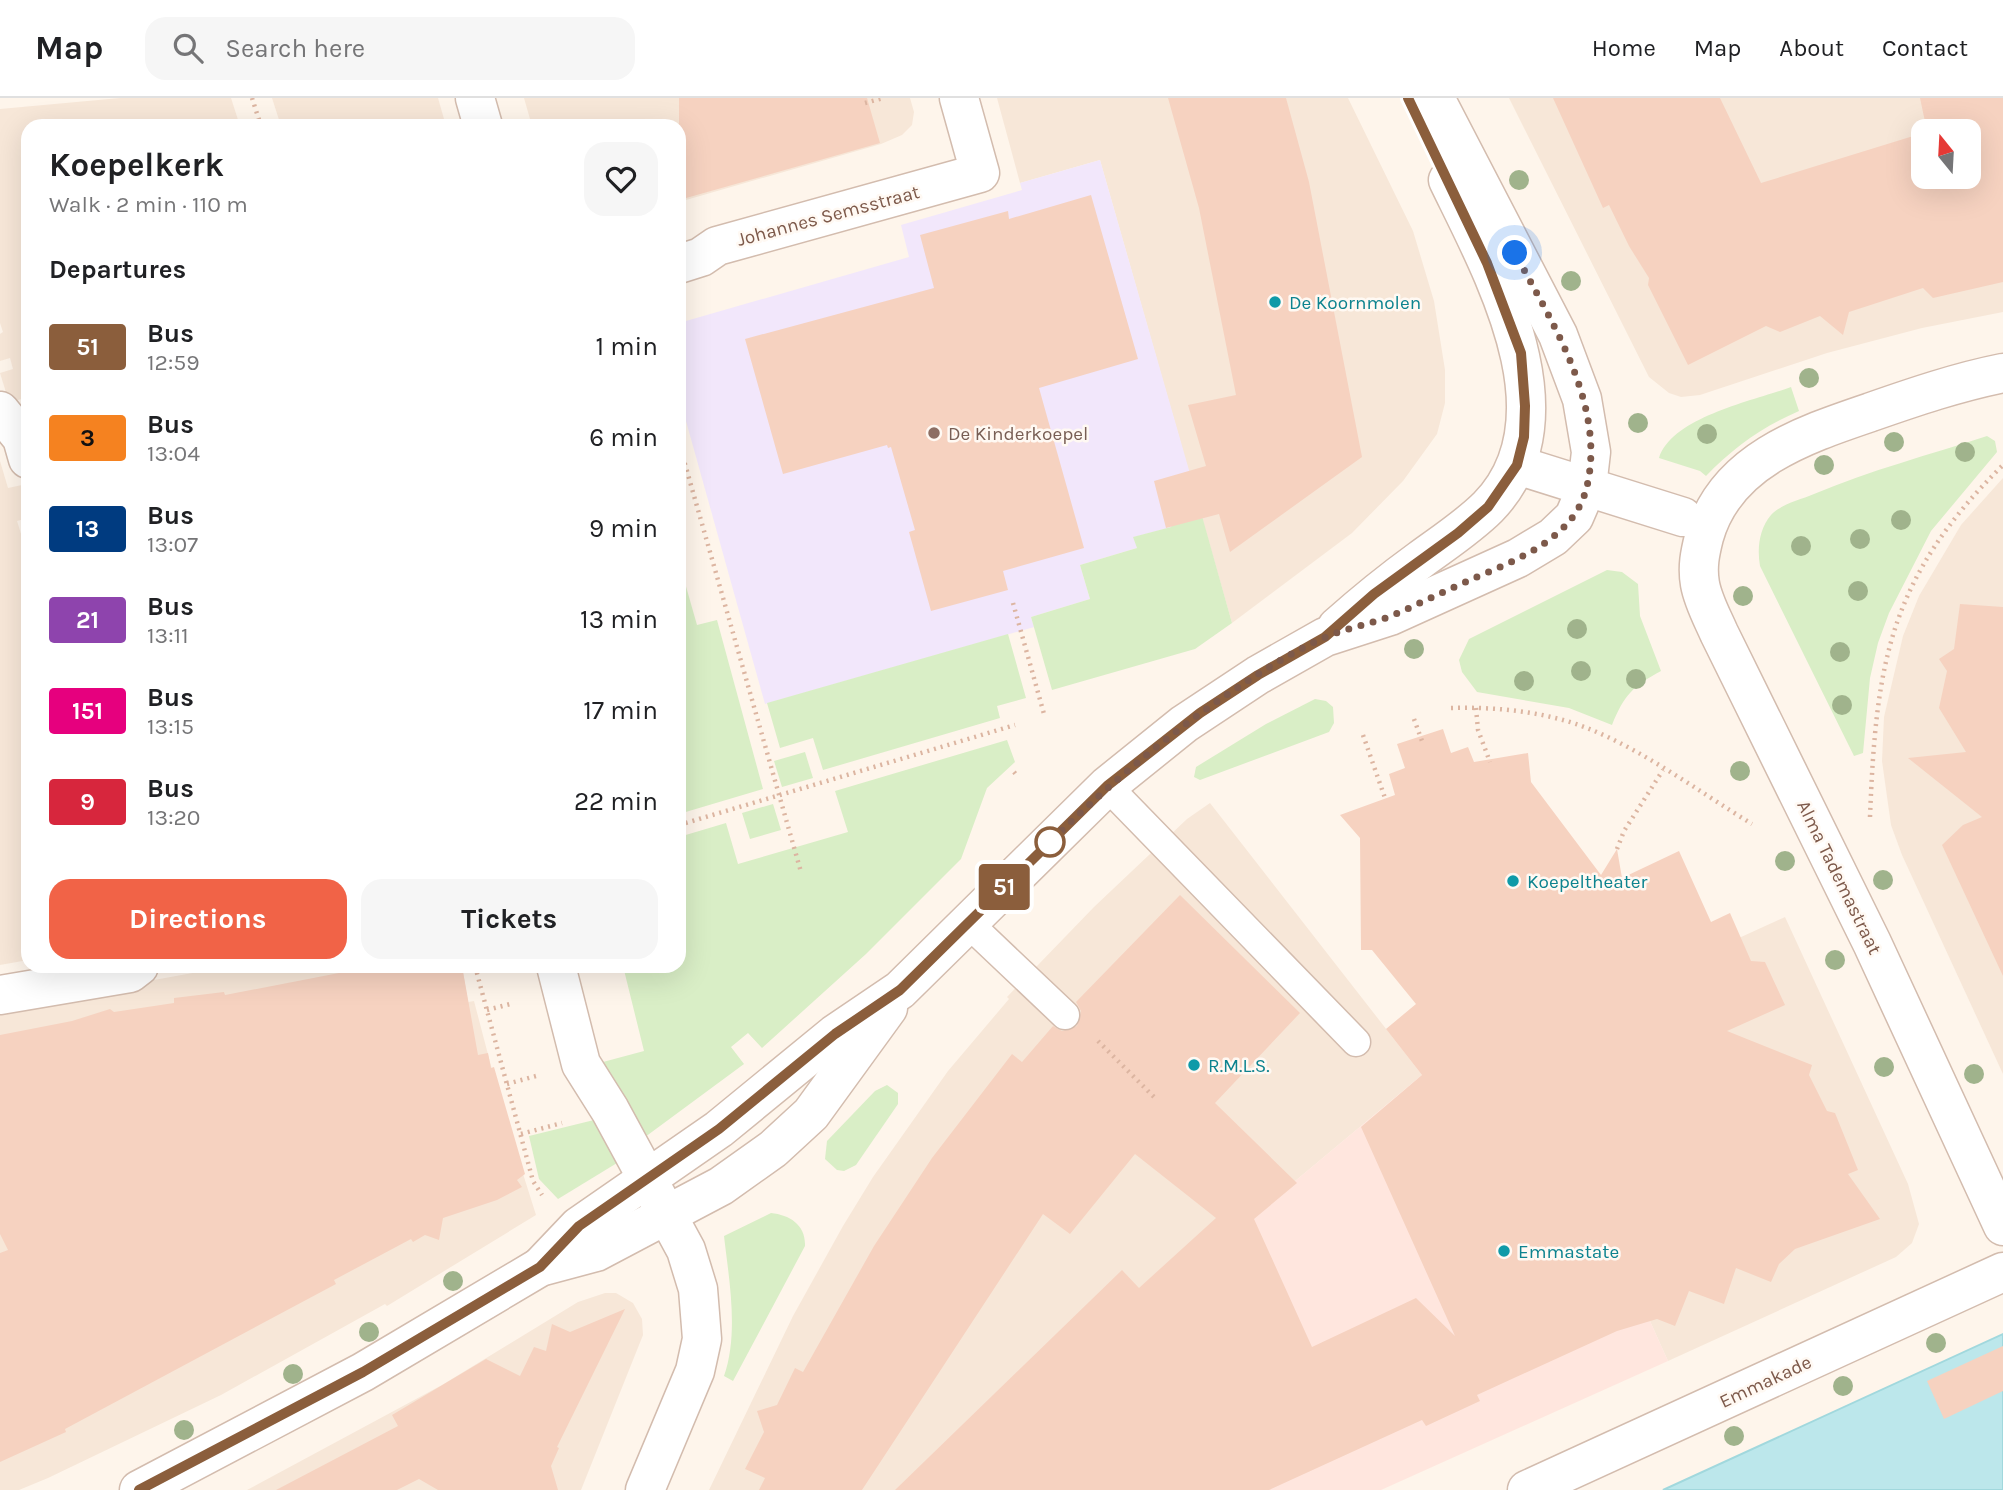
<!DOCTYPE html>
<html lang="en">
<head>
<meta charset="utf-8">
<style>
  :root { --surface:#fff; --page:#f6f6f6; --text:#202124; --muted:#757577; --line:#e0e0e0; --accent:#f16347 }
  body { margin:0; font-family:Karla,sans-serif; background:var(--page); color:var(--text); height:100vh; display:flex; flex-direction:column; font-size:26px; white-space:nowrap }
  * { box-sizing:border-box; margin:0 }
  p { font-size:23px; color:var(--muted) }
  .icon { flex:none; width:38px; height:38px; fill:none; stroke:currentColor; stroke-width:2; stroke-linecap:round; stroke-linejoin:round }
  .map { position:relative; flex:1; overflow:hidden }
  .panel { position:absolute; left:21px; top:21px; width:665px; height:854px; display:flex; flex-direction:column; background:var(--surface); border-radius:21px; box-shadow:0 7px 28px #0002 }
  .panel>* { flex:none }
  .badge { padding:0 14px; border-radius:5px; font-size:24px; line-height:46px }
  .needle { width:46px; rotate:342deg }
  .controls { position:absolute; left:1911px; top:21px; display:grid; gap:14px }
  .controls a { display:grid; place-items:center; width:70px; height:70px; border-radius:14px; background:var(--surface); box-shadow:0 7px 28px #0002; font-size:35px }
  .you { position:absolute; width:35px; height:35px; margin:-18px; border:5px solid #fff; border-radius:50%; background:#1a73e8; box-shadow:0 0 0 10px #1a73e833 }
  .map>.badge { position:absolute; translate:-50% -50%; box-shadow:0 0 0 4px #fff }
  h2 { padding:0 28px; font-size:26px; line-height:63px }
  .round { display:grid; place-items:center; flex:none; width:74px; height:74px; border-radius:21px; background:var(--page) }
  .summary { display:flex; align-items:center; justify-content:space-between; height:119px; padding:0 28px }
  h1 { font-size:33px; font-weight:700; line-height:52px }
  .cta { display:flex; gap:14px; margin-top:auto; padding:14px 28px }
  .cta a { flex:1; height:80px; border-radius:21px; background:var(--accent); color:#fff; font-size:28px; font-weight:700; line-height:80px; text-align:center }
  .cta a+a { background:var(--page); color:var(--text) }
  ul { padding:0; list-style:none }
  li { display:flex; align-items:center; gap:21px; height:91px; padding:0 28px }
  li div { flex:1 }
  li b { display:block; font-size:26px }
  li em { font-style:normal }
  li .badge { min-width:77px; font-weight:700; text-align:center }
  header { display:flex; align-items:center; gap:42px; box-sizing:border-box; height:98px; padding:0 35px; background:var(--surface); border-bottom:2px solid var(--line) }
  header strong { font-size:33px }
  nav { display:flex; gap:38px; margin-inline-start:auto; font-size:24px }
  .search { width:490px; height:63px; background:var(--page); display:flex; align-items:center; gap:18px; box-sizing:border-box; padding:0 24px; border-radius:21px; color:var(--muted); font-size:26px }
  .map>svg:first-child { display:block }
</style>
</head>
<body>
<header>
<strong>Map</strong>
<div class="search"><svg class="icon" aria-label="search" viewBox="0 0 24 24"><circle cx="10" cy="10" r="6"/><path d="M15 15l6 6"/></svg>Search here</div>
<nav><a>Home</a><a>Map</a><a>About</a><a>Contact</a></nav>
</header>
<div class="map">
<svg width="2003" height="1392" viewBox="0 0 2003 1392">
  <rect width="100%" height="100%" fill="#fef5eb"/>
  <g fill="#f7e7d8" fill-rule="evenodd">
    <polygon points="120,0 231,0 240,28 28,28 28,321 22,301 9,304 0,275 13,271 10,260 0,263 0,236 3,234 0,225 0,11"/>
    <polygon points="272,0 438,0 446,28 281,28"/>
    <polygon points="524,0 910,0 914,14 912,27 902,37 881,46 679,104 679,28 532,28"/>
    <polygon points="997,0 1348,0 1413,133 1434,203 1445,272 1445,305 1437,336 1403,383 1352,435 1232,525 1100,62 1020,85"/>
    <path d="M1509,0H2003V214L1922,230L1827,255L1700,297L1681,299L1669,295L1649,279ZM1923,33H1969V79H1923Z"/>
    <polygon points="0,363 8,390 22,387 28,410 28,420 17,423 22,439 28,437 28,862 0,867"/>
    <polygon points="2003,380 2003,976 1902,757 1891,727 1882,663 1884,619 1903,538 1919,498 1961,427"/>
    <polygon points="1210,705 1422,977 1130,1221 1209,1392 709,1392 793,1218 843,1128 873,1079 948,973 1009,901 1007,899 1094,809 1187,721"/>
    <polygon points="1785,819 1908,1086 1919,1126 1912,1145 1896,1159 1668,1263 1522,939"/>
    <polygon points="231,868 462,868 468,904 474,903 501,1006 536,1117 387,1208 385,1206 221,1297 48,1380 19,1392 0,1392 0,910"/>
    <polygon points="605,1195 616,1195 633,1205 642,1221 643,1237 581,1392 247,1392 442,1287 578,1204"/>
  </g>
  <polygon fill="#ffe6de" points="1522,939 1668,1263 1381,1392 1209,1392 1130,1221 1422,977"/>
  <polygon fill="#f2e7fb" points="1100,62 1195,393 1172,429 1134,439 1137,450 1080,467 1090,501 1031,519 1034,529 765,606 679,298 679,225 909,159 901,127 1022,92 1020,85"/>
  <g fill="#d9eec6">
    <path d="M1791,289L1799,313C1762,329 1734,349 1706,378L1700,373L1659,360C1672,319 1753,303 1791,289Z"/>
    <path d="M1987,338L1995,343L1997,354L1931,433L1889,515L1878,545L1870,580L1863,655L1854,658L1760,468C1757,451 1759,431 1771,417C1781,406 1800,402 1814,396C1871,372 1929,357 1987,338Z"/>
    <polygon points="1195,393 1232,525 1195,551 1052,592 1031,519 1090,501 1080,467 1137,450 1133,439 1171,429"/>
    <polygon points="679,464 697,527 717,522 763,691 679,716"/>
    <path d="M1607,472L1622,474L1638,486L1640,518L1661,573C1633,588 1624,597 1612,627L1569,610L1477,594L1462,574L1459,562L1469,541Z"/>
    <polygon points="1008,536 1026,600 997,608 1000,620 823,672 813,640 780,650 767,605"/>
    <polygon points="1315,601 1326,603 1333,609 1334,625 1329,634 1200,682 1194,679 1196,669 1266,626"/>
    <polygon points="1007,642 1015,664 987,690 961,761 866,856 762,950 748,935 731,949 744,966 641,1042 603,964 644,953 623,868 679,868 679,739 726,725 738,766 848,734 835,693"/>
    <polygon points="805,654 813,680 782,689 774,663"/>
    <polygon points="773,706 781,732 750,741 742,715"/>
    <polygon points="887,987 898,995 898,1006 856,1067 844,1073 837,1072 825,1061 827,1043 875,993"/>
    <polygon points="594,1022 598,1024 617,1065 558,1101 539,1081 529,1038"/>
    <path d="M771,1115C790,1117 806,1127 805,1148L733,1283L724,1278C739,1235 729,1182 724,1138Z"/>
  </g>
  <polygon fill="#bce7eb" stroke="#a1d8dd" stroke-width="2" points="2003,1236 2003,1392 1663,1392"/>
  <g fill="#f6d2c0">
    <polygon points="679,0 867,0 880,45 679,102"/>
    <polygon points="1168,0 1286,0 1309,84 1362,359 1230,454 1219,416 1166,430 1154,383 1206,368 1188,307 1236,297 1199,110"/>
    <polygon points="1553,0 1720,0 1761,85 1923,35 1923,79 1969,79 1969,33 1927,33 1920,0 2003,0 2003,184 1933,200 1923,190 1849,214 1843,237 1820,218 1780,234 1766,228 1688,267 1648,187 1649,180 1629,148 1609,107 1603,110"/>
    <polygon points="1091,97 1138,261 1039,290 1084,450 1003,473 1008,492 931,513 909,434 915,432 891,349 888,350 887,347 783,376 745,241 934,190 920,137 1008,113 1009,121"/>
    <polygon points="1960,506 2003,509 2003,878 1942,747 1963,727 1982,719 1908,660 1966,654 1939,610 1947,573 1939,561 1954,551"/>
    <polygon points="1443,631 1451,655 1468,649 1474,664 1528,655 1531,684 1601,777 1617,751 1622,780 1679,753 1711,824 1730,815 1751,863 1765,864 1785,907 1727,933 1812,967 1809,977 1827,1013 1835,1015 1858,1072 1848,1076 1880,1121 1795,1151 1779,1166 1771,1184 1736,1170 1724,1206 1689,1193 1675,1228 1657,1221 1617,1233 1477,1297 1480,1303 1426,1328 1422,1322 1269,1392 895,1392 1122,1172 1139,1190 1216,1120 1135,1056 1070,1136 1043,1116 862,1392 759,1392 765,1380 745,1371 764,1334 757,1313 777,1307 795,1270 803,1274 874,1148 932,1060 1012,956 1022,964 1053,928 1062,933 1077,928 1081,913 1076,904 1180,797 1300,915 1215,1005 1297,1085 1254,1121 1312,1249 1416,1200 1455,1238 1361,1029 1422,977 1386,931 1416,906 1372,852 1361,852 1360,740 1340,717 1395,697 1389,676 1405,670 1397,646"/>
    <polygon points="375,868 462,868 478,957 488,955 491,970 494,969 525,1076 517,1082 522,1089 497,1102 443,1120 439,1142 425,1137 413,1144 411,1141 334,1182 336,1186 65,1331 66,1334 0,1364 0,1155 8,1152 0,1136 0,937 72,923 110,911 114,914 174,905 174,900 224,894 225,897"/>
    <polygon points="625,1211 557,1349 559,1350 551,1368 558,1392 438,1392 419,1381 397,1392 276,1392 398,1328 392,1317 486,1261 520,1278 534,1249 546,1253 552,1226 570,1234"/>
    <polygon points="2003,1248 2003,1293 1944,1321 1927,1283"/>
  </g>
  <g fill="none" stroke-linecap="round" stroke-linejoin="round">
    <defs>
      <g id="service">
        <polyline points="1107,688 1356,944"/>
        <polyline points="968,825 1065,917"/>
      </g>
      <g id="minor">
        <polyline points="475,0 483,28"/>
        <polyline points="679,166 701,159 717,148 980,75 959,0"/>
        <path d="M2003,275C1958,284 1914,299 1871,314C1803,337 1725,363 1704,439C1700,455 1697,469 1700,486C1703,503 1712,519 1719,535L1872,845L2003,1128"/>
        <polyline points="0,313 22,340 28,361"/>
        <polyline points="1517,367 1683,419"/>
        <polyline points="556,868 581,966 610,1012 686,1152 698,1191 702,1241 695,1273 645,1392"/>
        <polyline points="0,897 130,875 139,868"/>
        <polyline points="1527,1392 2003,1174"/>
      </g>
      <g id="tertiary">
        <path d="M1337,529C1364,505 1391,483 1420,462C1443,445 1468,429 1488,409C1575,320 1492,173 1448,82"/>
        <polyline points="540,1169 579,1128 719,1031 835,936 900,892 1107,688 1184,626 1258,577 1325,539 1390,518 1518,460 1553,439 1574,419 1587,389 1591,354 1582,301 1558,237 1435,0"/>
        <polyline points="139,1392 363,1274 540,1169 596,1154 721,1088 773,1051 811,1016 888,910"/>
      </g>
    </defs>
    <use href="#service" stroke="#d3bcae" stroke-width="31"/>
    <use href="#minor" stroke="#d3bcae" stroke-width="41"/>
    <use href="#tertiary" stroke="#d3bcae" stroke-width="41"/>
    <g stroke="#dcb5a1" stroke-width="4.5" stroke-dasharray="2 5" stroke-linecap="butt">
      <polyline points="252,0 261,28"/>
      <polyline points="865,5 883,0"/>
      <polyline points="679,345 801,774"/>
      <polyline points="1013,505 1044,616"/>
      <path d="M1451,610C1489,609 1527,612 1563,622C1626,639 1696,692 1752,726"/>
      <polyline points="1476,610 1478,632 1490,664"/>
      <polyline points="1414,621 1422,643"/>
      <polyline points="1363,637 1385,700"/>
      <polyline points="1014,674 1018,679"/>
      <path d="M1870,719C1876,565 1889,480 2003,367"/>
      <polyline points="679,727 1015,627"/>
      <polyline points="1617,751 1624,733 1663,672"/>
      <polyline points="475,868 533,1083 542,1097"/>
      <polyline points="487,912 514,905"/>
      <polyline points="1098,943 1154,999"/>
      <polyline points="507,986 536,978"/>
      <polyline points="521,1036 562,1025"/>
    </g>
    <use href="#service" stroke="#fff" stroke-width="28"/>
    <use href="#minor" stroke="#fff" stroke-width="38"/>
    <use href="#tertiary" stroke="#fff" stroke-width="38"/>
  </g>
  <g fill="#a0b38c">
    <circle cx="1519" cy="82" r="10"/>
    <circle cx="1571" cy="183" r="10"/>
    <circle cx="1809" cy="280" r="10"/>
    <circle cx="1638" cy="325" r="10"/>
    <circle cx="1707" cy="336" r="10"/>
    <circle cx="1894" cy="344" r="10"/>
    <circle cx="1965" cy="354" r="10"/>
    <circle cx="1824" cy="367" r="10"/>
    <circle cx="1901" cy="422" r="10"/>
    <circle cx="1860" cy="441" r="10"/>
    <circle cx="1801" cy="448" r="10"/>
    <circle cx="1858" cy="493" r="10"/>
    <circle cx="1743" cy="498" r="10"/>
    <circle cx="1577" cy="531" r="10"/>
    <circle cx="1414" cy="551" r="10"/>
    <circle cx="1840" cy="554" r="10"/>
    <circle cx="1581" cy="573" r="10"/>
    <circle cx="1636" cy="581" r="10"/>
    <circle cx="1524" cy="583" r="10"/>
    <circle cx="1842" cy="607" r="10"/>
    <circle cx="1740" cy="673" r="10"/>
    <circle cx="1785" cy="763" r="10"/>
    <circle cx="1883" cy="782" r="10"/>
    <circle cx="1835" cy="862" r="10"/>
    <circle cx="1884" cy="969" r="10"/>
    <circle cx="1974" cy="976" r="10"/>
    <circle cx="453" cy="1183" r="10"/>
    <circle cx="369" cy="1234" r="10"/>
    <circle cx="1936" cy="1245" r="10"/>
    <circle cx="293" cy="1276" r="10"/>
    <circle cx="1843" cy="1288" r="10"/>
    <circle cx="184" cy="1332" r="10"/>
    <circle cx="1734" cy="1338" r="10"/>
  </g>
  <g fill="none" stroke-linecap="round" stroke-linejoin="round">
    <defs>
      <polyline id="line" points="139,1392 363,1274 540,1169 579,1128 719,1031 835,936 900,892 1107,688 1200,615 1258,577 1325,539 1374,496 1458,435 1488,409 1517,367 1524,339 1525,308 1521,255 1487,165 1408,0"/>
    </defs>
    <use href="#line" stroke="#fff" stroke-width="16"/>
    <use href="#line" stroke="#8b5e3c" stroke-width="10"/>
    <path stroke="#7d594a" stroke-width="7" stroke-dasharray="0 12.6" d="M1050,744L1047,747C1108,687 1171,633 1243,586C1269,569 1297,551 1326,539C1347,530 1370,526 1391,518C1417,507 1442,494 1468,483C1513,463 1575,442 1587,388C1606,307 1551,223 1515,155"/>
  </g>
  <g fill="#0f9aa8" stroke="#fff9f3" stroke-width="2.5">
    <circle cx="1275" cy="204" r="7"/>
    <circle cx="1513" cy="783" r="7"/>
    <circle cx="1194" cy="967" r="7"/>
    <circle cx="1504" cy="1153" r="7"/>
  </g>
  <circle fill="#8d6e63" stroke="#fff9f3" stroke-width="2.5" cx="934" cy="335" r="7"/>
  <circle fill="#fff" stroke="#8b5e3c" stroke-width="3.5" cx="1050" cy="744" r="14"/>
  <g text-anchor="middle" stroke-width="5" stroke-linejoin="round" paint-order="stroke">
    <g font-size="19" fill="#7d594a" stroke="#fff9f3">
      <text transform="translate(828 117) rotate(-15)" y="7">Johannes Semsstraat</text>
      <text transform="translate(1840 779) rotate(64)" y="7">Alma Tademastraat</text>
      <text transform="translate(1765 1283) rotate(-25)" y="7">Emmakade</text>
    </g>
    <g font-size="19" fill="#0d838f" stroke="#fff9f3" text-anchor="start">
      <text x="1289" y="211">De Koornmolen</text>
      <text x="1527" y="790">Koepeltheater</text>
      <text x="1208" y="974">R.M.L.S.</text>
      <text x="1518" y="1160">Emmastate</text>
    </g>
    <g font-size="19" fill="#785e54" stroke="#fff9f3" text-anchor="start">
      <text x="948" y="342">De Kinderkoepel</text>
    </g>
  </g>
</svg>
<div class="controls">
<a><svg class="needle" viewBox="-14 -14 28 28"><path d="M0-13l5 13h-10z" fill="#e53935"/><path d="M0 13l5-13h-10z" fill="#757577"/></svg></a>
</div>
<div class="you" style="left:1515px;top:155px"></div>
<b class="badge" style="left:1004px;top:789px;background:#8b5e3c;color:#fff">51</b>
<section class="panel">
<div class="summary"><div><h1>Koepelkerk</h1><p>Walk · 2 min · 110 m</p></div><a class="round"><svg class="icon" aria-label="heart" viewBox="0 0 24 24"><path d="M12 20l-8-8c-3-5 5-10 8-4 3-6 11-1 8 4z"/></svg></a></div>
<h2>Departures</h2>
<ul>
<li><span class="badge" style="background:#8b5e3c;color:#fff">51</span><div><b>Bus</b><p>12:59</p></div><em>1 min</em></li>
<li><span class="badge" style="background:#f58220;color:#111">3</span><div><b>Bus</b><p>13:04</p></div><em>6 min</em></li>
<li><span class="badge" style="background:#003b80;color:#fff">13</span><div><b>Bus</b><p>13:07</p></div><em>9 min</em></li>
<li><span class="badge" style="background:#8e44ad;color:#fff">21</span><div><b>Bus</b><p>13:11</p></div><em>13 min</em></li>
<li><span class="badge" style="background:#e6007e;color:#fff">151</span><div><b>Bus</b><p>13:15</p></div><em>17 min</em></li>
<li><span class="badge" style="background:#d7263d;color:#fff">9</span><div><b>Bus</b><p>13:20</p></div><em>22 min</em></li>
</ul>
<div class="cta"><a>Directions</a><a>Tickets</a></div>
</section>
</div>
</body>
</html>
